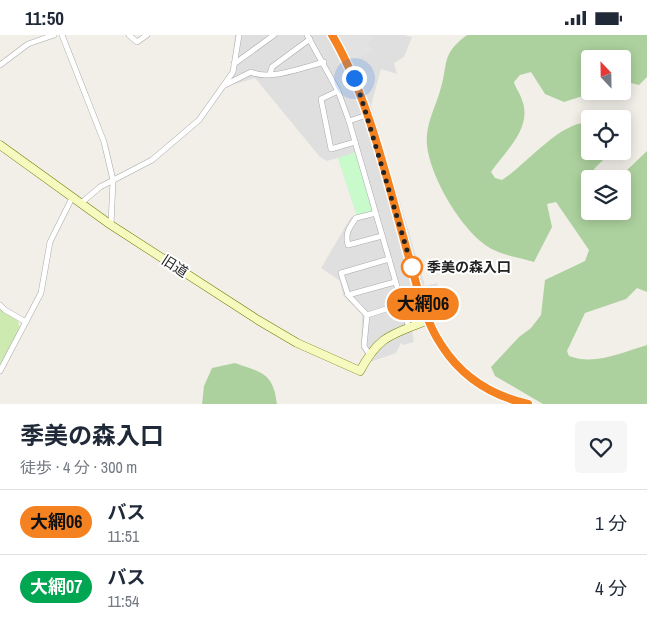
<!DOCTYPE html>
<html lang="ja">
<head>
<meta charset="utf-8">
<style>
  :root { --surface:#fff; --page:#f6f6f7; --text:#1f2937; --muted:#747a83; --line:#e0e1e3 }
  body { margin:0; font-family:"Archivo Narrow","Noto Sans JP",sans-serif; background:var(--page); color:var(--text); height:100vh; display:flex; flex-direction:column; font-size:19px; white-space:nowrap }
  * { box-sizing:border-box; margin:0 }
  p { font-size:16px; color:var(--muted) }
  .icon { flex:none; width:28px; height:28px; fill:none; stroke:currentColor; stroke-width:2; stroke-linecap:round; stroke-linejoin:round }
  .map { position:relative; height:369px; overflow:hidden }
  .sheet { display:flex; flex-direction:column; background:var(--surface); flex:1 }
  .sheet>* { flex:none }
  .badge { padding:0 10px; border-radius:16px; font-size:18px; line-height:32px }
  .needle { width:32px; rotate:338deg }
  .fabs { position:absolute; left:581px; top:15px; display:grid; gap:10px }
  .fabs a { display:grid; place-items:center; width:50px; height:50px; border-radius:5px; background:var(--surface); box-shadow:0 2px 12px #0003; font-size:25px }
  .you { position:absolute; width:25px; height:25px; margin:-12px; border:4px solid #fff; border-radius:50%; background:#1a73e8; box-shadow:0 0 0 8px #1a73e833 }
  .map>.badge { position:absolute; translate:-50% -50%; box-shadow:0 0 0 2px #fff }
  .round { display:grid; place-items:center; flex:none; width:52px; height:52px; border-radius:5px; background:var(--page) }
  .summary { display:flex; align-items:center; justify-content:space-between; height:85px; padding:0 20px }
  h1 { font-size:24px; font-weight:700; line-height:38px }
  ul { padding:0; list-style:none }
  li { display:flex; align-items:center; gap:15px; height:65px; padding:0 20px; border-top:1px solid var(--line) }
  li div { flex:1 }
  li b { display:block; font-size:19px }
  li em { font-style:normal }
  li .badge { min-width:55px; font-weight:700; text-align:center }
  .status { display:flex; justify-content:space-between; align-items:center; height:35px; padding:0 25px; background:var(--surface); direction:ltr }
  .status svg { height:14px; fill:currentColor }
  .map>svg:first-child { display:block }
</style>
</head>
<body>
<div class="status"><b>11:50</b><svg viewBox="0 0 49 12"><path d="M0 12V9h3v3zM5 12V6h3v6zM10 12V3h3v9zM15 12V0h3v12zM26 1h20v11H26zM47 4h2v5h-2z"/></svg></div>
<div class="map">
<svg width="647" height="369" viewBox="0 0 647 369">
  <rect width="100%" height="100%" fill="#f2efe9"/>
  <polygon fill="#e0dfdf" points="235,0 404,0 412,2 404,22 394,28 397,39 381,34 371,71 425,251 437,248 447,279 412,296 414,307 403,310 401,308 396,318 370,327 361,313 362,280 343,260 340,246 321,233 351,182 357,181 338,123 327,126 320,122 255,43 235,49 230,46"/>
  <polygon fill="#cdebb0" points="0,274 18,286 20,294 0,329"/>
  <g fill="#add19e">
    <path d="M467,0H647V42L639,50L627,47L623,49L622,24H590V56H611L586,60L564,67L545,59L531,37L520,40L514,47C516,54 520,58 522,65C533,93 505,116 491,137L495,143L502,145C526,130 562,84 590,88V116H612L594,134L599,144H590V176H622V144H614L625,137L647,116V257L637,253L626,264L585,278L567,316L569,321C595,331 622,317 647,310V369H543L495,341L491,332L519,302L531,293L541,280L545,245L585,226L589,215L556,167L547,169L552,192L534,227C521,223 506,221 494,215C464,202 423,133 427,100C428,85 436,70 440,56C449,28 440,20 467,0Z"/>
    <path d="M235,328C262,338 273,337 277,369H202L204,351L212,333Z"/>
  </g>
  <polygon fill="#c8facc" points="356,117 372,174 371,177 357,181 338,123"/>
  <polygon fill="#e2e2e2" points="339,0 373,0 372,5 368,8 373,17 352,25"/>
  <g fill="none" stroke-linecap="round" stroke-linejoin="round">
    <defs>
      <g id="street">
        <polyline points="62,0 104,107 113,145 111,190"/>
        <polyline points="129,0 137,7 147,0"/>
        <polyline points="307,0 338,56 349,86 409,293"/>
        <polyline points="234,29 274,0"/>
        <polyline points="0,30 28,9 54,0"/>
        <polyline points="270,39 272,32 310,4"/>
        <path d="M225,50L251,37C269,46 305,32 324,27"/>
        <polyline points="338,56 321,64 331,114 355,107"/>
        <polyline points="349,86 367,80"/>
        <polyline points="80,169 100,152 152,125 199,85 233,37 239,0"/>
        <path d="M376,178L356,183C349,193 345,198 348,210L382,201"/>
        <polyline points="348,260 395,247"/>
        <polyline points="0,270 5,275 26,287"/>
        <polyline points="367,280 402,269"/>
        <polyline points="428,285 449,274"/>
        <polyline points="369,319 364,311 367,280 348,260 341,238 389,224"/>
        <polyline points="0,336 41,258 50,207 72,163"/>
      </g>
      <path id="secondary" d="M0,110L111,190L258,285L297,308L360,336C380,299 392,300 428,285"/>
      <path id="primary" d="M332,0C370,63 388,152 409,222C418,252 424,285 442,311C462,342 493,361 528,369"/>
    </defs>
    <use href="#street" stroke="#a9a9a9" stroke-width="6"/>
    <use href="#secondary" stroke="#707d05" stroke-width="9"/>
    <use href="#primary" stroke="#a06b00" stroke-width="10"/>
    <use href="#street" stroke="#fff" stroke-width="5"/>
    <use href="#secondary" stroke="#f7fabf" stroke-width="8"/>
    <use href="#primary" stroke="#fcd6a4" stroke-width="9"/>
  </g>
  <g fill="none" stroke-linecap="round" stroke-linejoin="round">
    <defs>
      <path id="line" d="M332,0C370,64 389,154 410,226C418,255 425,286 442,311C462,342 493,361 528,369"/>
    </defs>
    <use href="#line" stroke="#fff" stroke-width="11"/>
    <use href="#line" stroke="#f58220" stroke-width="8"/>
    <polyline stroke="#222" stroke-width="5" stroke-dasharray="0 9" points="354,43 361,62 412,232"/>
  </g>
  <circle fill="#fff" stroke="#f58220" stroke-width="2.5" cx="412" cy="232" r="10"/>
  <g text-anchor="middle" stroke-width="4" stroke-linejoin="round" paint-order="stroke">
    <g font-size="14" fill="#222" stroke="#fff">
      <text transform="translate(175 231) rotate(33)" y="5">旧道</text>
    </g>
    <g font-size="14" font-weight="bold" fill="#222" stroke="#fff" text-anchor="start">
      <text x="427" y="237">季美の森入口</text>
    </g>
  </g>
</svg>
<div class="fabs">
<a><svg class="needle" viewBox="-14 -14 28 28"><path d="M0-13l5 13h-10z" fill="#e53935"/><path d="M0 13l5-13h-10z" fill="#747a83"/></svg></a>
<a><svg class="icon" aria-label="locate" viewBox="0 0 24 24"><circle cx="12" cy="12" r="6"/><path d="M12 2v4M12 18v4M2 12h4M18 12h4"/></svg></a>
<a><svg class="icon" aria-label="layers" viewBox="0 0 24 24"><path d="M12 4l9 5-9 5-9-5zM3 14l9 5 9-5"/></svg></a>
</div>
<div class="you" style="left:354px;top:43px"></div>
<b class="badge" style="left:423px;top:269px;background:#f58220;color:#111">大網06</b>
</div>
<section class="sheet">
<div class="summary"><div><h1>季美の森入口</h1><p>徒歩 · 4 分 · 300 m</p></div><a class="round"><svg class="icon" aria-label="heart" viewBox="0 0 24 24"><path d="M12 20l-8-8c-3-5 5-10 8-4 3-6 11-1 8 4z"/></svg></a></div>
<ul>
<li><span class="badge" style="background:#f58220;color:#111">大網06</span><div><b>バス</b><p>11:51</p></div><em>1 分</em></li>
<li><span class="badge" style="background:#00a651;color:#fff">大網07</span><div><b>バス</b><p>11:54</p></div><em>4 分</em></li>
</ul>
</section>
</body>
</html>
